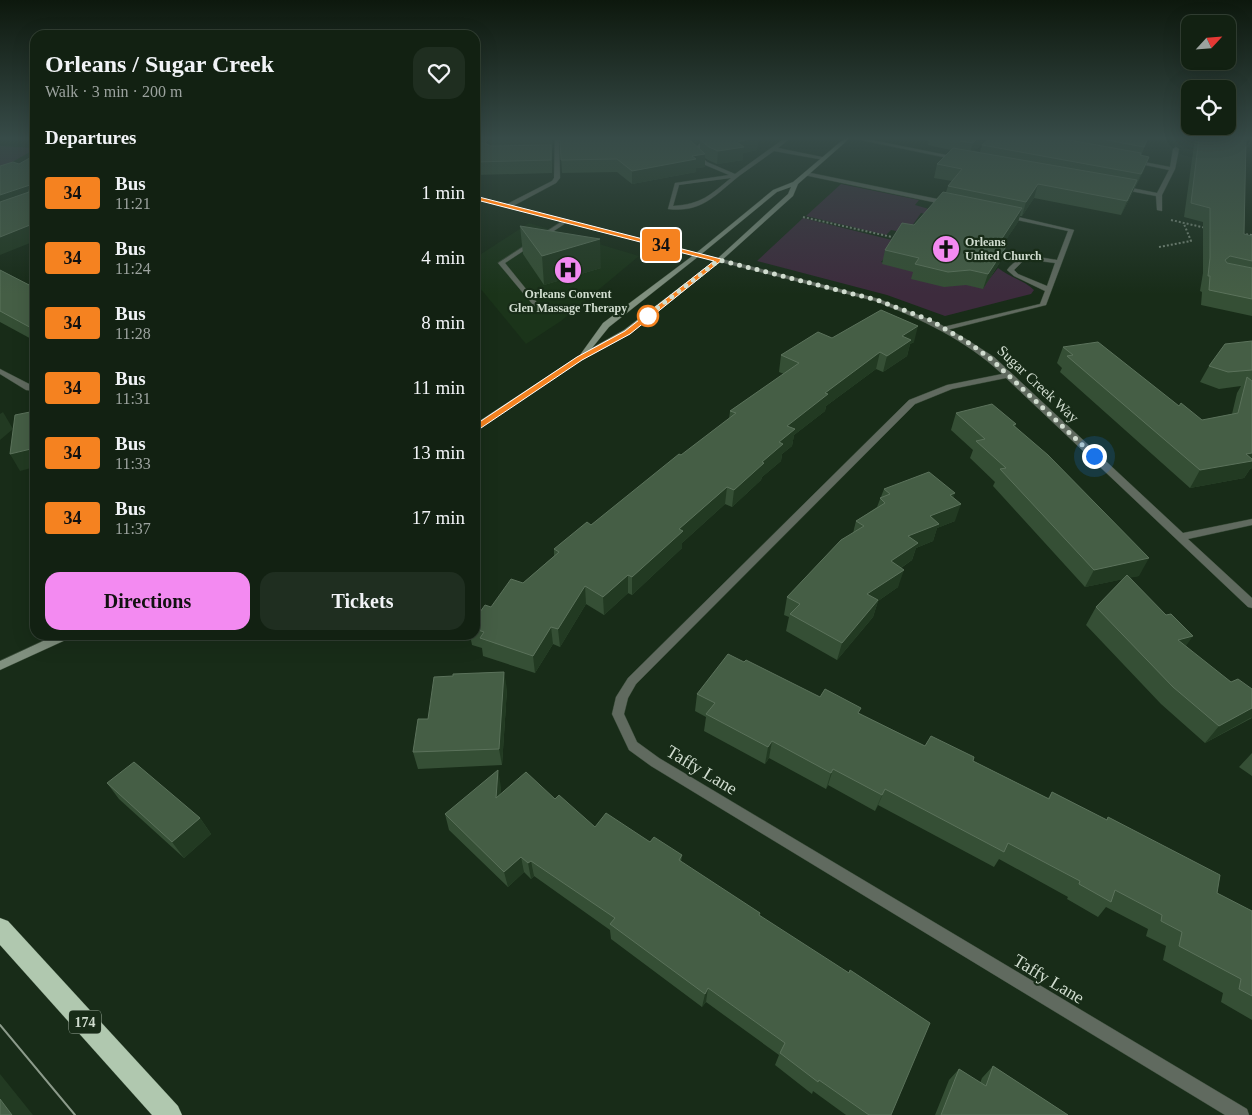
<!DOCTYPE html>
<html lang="en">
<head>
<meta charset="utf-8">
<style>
  :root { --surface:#122112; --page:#1f2e20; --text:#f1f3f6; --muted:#9ca39f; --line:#313e32; --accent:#f38af1 }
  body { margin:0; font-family:Georgia,serif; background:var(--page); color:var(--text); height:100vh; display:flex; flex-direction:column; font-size:19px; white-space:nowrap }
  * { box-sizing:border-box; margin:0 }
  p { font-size:16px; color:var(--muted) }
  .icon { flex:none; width:28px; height:28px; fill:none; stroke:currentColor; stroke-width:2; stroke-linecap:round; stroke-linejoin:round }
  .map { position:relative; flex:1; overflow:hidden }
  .drawer { position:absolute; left:30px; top:30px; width:450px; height:610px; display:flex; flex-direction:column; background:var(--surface); border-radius:15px; box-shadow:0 5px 20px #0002,0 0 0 1px var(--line) }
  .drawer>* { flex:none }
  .badge { padding:0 10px; border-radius:4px; font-size:18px; line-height:32px }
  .needle { width:32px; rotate:64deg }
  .controls { position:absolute; left:1181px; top:15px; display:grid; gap:10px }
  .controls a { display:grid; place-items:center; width:55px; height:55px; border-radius:10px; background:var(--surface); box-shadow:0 5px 20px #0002,0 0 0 1px var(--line); font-size:25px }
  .you { position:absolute; width:25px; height:25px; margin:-12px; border:4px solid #fff; border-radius:50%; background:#1a73e8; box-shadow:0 0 0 8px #1a73e833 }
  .map>.badge { position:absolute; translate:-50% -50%; box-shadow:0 0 0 2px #fff }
  h2 { padding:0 15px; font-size:19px; line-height:45px }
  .round { display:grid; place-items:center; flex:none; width:52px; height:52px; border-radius:15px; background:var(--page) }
  .summary { display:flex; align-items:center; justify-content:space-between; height:85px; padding:0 15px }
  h1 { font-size:24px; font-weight:800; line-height:38px }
  .button { display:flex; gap:10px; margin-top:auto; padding:10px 15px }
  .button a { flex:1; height:58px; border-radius:15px; background:var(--accent); color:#111; font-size:20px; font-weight:800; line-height:58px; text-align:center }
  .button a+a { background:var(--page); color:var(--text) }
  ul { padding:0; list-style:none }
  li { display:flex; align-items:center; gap:15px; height:65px; padding:0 15px }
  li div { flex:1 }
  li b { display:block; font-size:19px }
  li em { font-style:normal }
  li .badge { min-width:55px; font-weight:700; text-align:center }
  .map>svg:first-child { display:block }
</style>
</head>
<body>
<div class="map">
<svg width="1252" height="1115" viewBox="0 0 1252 1115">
  <rect width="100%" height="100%" fill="#182c18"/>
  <polygon fill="#1b341a" points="529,223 639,256 561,321 526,344 475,282 475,258"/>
  <g fill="#3d2b3d">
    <polygon points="0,146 35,148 35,149 0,169"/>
    <polygon points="841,184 919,200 915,205 929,209 926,214 921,213 907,233 891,230 886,235 806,216"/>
    <path d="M803,218L900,242L881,262L983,287L998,268C1009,277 1024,280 1034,290L1031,294L1019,297L945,316L887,295L757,261Z"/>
  </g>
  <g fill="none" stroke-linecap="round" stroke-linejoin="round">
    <defs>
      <g id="service">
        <path d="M705,138H710L697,153L707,162L735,174L785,138H791L778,148L827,158L824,160L774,151C763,159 751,167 739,176C715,195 702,213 668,209L675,183L729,175L703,164L691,153ZM731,178C710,195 702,204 673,206L679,185Z"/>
        <polygon points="806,172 947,201 950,203 947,205 804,175 804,173"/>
        <path d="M1005,214L1074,230L1046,305L943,331V327L1040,304L1045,291L1014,276L1007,270C1020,252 1037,257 1057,260L1068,231L1003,217V215ZM1032,260L1055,263L1047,286L1018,274L1014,270L1022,262Z"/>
        <polygon points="564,220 569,221 505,263 539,305 534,306 498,263"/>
      </g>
      <g id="minor">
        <polygon points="2,138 35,138 35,140 4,139"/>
        <path d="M555,138H559L560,178L556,183L513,206L879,299L938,323L966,339L994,357L1183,533L1252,519V525L1188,539L1252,598V608L1248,607L1006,378L952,389L915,404L636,684L628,698L624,714L637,742L659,758L1247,1109L1249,1115H1225L651,766L629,750L612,714L616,697L628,678L909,400L947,385L1002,374C966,340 921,319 875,301L475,200V196L507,204L552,181L554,178Z"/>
        <polygon points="851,138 862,138 961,158 958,160"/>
        <polygon points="1176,147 1179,149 1175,169 1162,195 1162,211 1157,210 1156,196 1120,189 1119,188 1122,186 1157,193 1169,170 1131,162 1134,160 1170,167 1173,149"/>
        <polygon points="0,369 35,387 35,391 26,390 0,374"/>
      </g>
      <g id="secondary">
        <path d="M845,138H850L798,184L793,196L721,261L630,334L582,360L475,431V424L580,355L603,323L695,254L773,190L793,182ZM791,187L788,194L717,259L624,330L592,348L609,327L699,256L777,192Z"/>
        <polygon points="56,635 71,635 70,638 0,670 0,661"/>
      </g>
      <polygon id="motorway" points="0,918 8,921 178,1106 182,1115 152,1115 0,945"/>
    </defs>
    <use href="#service" stroke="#354835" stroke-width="1"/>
    <use href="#minor" stroke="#354835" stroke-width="1"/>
    <use href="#secondary" stroke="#354835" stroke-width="1"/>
    <use href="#motorway" stroke="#354835" stroke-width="1"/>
    <g stroke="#7c8c7b" stroke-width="2" stroke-dasharray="2 2" stroke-linecap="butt">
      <polyline points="803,217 892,237"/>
      <polyline points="1171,220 1206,228"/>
      <polyline points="1242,234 1252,235"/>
      <polyline points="1159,247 1191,241 1184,224"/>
    </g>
    <use href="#service" fill="#606a5f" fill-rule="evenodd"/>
    <use href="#minor" fill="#606a5f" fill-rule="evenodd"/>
    <use href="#secondary" fill="#80907f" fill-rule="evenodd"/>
    <use href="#motorway" fill="#b0c8af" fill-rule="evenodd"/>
    <polyline stroke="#8c9b8b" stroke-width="2" points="0,1025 75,1115"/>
  </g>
  <g fill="#354f35" fill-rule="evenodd">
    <polygon points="475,138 553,138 552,151 552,173 475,175"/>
    <path d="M560,138H765L758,139L757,150L743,153V160L717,164L708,160L705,158V167L696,168V172L632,184L617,172L562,173ZM700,140V149L696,145Z"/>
    <polygon points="919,138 989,138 974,151 980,152 982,145 990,138 1148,138 1141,156 1149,157 1144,170 1121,215 1034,198 1022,216 1020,216 1018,222 1003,244 1002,259 983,289 966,285 944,287 911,279 913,272 882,264 885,250 914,225 946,192 948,186 952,181 934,178 937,164 951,150 928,145 929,141 919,139"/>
    <polygon points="1195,138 1246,138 1244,234 1252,236 1252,316 1201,305 1202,292 1200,291 1203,273 1203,222 1184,217"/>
    <polygon points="520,226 601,268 544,285 523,254"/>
    <polygon points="0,270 35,288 35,341 0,322"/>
    <polygon points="832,338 914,342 910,344 907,356 883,372 876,369 826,406 825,411 794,435 792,446 782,454 781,461 762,477 761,480 732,507 725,504 682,543 682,548 632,595 628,593 604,615 586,604 560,647 553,644 535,673 483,656 482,648 472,645 470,635 475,635 475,619 523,583 554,556 554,549 591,525 729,419 730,411 784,374 779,372 781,355"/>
    <polygon points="1252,341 1252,468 1250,469 1244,478 1190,488 1060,372 1062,368 1057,363 1063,347 1179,406 1202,420 1232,414 1237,393 1241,386 1219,389 1200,382 1209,366"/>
    <polygon points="956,413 1016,424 1015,426 1139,576 1130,577 1186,646 1252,718 1205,743 1161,704 1086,625 1096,607 1123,579 1085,587 993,486 995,482 970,458 973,450 951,430"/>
    <polygon points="884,489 954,498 955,521 937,528 933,541 916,548 912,560 901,568 898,587 878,601 873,617 837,660 786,631 789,617 784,615 787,597 853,533 856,521 877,507"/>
    <polygon points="744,662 820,697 859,713 925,746 973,761 1048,798 1052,792 1106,820 1108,817 1217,893 1252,911 1252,1020 1221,1002 1223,993 1163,960 1166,946 1146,936 1148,929 1106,907 1098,917 1067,899 1068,897 999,859 994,867 878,805 875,811 828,785 826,789 769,758 765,764 704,731 706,717 695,711 697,694"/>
    <polygon points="507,689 502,765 418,769 413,752 428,719"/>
    <polygon points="1252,753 1252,776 1239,767"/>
    <polygon points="107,783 200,818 211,834 184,858 119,799"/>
    <polygon points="501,787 500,794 555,799 595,827 650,842 682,855 681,862 760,916 891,1115 846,1115 813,1091 812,1094 775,1065 779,1055 706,1002 702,1007 611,939 610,930 534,876 531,879 524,872 508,887 449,830 445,814"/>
    <polygon points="993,1066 1068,1115 935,1115 949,1080 959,1069 980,1083 982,1078"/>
  </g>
  <g fill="#223a22">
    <polygon points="490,138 491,151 485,143"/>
    <polygon points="552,138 553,138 552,151"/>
    <polygon points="692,138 702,138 689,153 690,140"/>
    <polygon points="744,138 765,138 758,139 757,150 743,153 743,160 717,164 718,151"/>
    <polygon points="978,138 989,138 969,156 973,143"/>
    <polygon points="705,154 705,167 696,168 696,172 632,184 632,171 692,156"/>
    <polygon points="1149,157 1144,170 1135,187 1141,174"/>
    <polygon points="1137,180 1132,194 1121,215 1127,201"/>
    <polygon points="1038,184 1034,198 1022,216 1026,202"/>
    <polygon points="30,185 35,196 0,211 0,195"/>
    <polygon points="1022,208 1018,222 994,258 999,243"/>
    <polygon points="35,223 35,241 0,255 0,237"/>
    <polygon points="600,239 601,268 544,285 542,256"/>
    <polygon points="1007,245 1002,259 983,289 988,274"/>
    <polygon points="918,326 914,342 910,344 907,356 883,372 887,356 902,336"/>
    <polygon points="880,352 876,369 826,406 825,411 794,435 792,446 782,454 781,461 762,477 761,480 732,507 734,490 762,462 779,442 787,426 825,393"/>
    <polygon points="3,412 13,429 0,440 0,414"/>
    <polygon points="35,448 35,467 20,471 10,454"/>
    <polygon points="1252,453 1252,468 1250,469 1244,478 1190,488 1200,470 1246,454"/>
    <polygon points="727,487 725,504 682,543 682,548 632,595 632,577 679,529"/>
    <polygon points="955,493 950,508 961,504 955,521 937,528 933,541 916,548 912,560 886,578 891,561 908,536 930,516 950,495"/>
    <polygon points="1149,558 1139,576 1085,587 1094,570"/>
    <polygon points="904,570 898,587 878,601 873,617 837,660 842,643 867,594"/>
    <polygon points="628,575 628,593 604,615 603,597"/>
    <polygon points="585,586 586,604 560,647 558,629"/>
    <polygon points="551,627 553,644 535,673 533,656"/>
    <polygon points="1193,636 1181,653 1178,640"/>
    <polygon points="504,672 507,689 502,765 499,749"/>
    <polygon points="1252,708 1252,717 1205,743 1219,726"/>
    <polygon points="772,741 769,758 765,764 768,747"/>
    <polygon points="833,769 828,785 826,789 831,773"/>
    <polygon points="498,770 501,787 499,814 496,798"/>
    <polygon points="885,789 878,805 875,811 882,795"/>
    <polygon points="200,818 211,834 184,858 172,842"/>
    <polygon points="521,857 524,872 508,887 504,872"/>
    <polygon points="531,861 534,876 531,879 528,863"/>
    <polygon points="708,988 706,1002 702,1007 705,994"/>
    <polygon points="0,1074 33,1115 12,1115 0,1099"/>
  </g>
  <g fill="#455e45" stroke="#5b725b">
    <polygon points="475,138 552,138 490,138 485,143 490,146 551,145 551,160 475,162"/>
    <polygon points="560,138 692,138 690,140 705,154 692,156 696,159 632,171 617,159 561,160"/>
    <polygon points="702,138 754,138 737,142 744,147 718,151 709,147 700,140"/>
    <polygon points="962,138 978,138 973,143 960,141"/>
    <polygon points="990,138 1058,138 1141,153 1140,155 1149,157 1141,174 982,145"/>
    <polygon points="1096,138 1148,138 1144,147"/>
    <polygon points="1199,138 1246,138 1244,234 1252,236 1252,261 1230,256 1225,260 1227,263 1252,268 1252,299 1209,290 1210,276 1208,276 1210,258 1210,208 1191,203"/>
    <polygon points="953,148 1137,180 1127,201 1038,184 1026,202 948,186 962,169 937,164"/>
    <polygon points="35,155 35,223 0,237 0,202 29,192 30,185 0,195 0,166 13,162 19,164"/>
    <polygon points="943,192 1022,208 999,243 1007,245 988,274 970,270 948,272 915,264 919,258 885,250 902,223 914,225"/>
    <polygon points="520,226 600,239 542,256"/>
    <polygon points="0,270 35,288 35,330 0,311"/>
    <polygon points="881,310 918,326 902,336 911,340 887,356 880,352 825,393 828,394 787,426 795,429 779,442 783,444 762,462 764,463 734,490 727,487 679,529 683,531 632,577 628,575 603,597 585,586 558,629 551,627 533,656 480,638 484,632 475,629 475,619 485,605 491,607 511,579 523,583 559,552 554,549 587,522 591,525 679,454 681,455 736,413 730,411 799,363 781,355 818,332 832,338"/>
    <polygon points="1252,341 1252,370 1228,372 1209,366 1225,344"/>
    <polygon points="1098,342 1179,406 1181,403 1202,420 1238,413 1247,377 1252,381 1252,453 1246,454 1252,459 1252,461 1200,470 1067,356 1073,355 1063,347"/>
    <polygon points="992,404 1016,424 1013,425 1048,455 1149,558 1094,570 1000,469 1006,468 976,441 985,439 956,413"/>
    <polygon points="35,411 35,448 10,454 15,415"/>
    <polygon points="929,472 955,493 950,495 961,504 930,516 939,524 908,536 918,543 891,561 904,570 867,594 878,600 842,643 790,614 800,604 787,597 841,540 864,526 856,521 885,503 880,498 890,494 884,489"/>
    <polygon points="1127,575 1166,615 1171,614 1193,636 1178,640 1231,682 1238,679 1252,689 1252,708 1219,726 1173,687 1096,607"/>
    <polygon points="728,654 744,662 746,660 820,697 825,689 861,708 858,713 925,746 931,736 974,757 973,761 1049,799 1052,792 1107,820 1108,817 1220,875 1217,893 1252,911 1252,996 1239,989 1241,979 1179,946 1182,932 1161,921 1162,915 1115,890 1111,902 1079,884 1080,881 1008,843 1004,852 885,789 882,795 833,769 831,773 772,741 768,747 706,714 715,703 697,694"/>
    <polygon points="504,672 499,749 413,752 418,719 428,719 434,677 453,676 453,674"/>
    <polygon points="134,762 200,818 172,842 107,783"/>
    <polygon points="498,770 496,798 526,772 555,799 559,795 595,827 606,813 650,842 654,837 682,855 679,860 760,913 759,915 849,973 850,970 930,1023 891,1115 869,1115 819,1080 818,1082 780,1053 785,1043 708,988 705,994 610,924 615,918 531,861 528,863 521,857 504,872 445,814"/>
    <polygon points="993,1066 1068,1115 941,1115 959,1069 986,1086"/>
    <polygon points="0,1099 12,1115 0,1115"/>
  </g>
  <linearGradient id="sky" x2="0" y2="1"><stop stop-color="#0d180d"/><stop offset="0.47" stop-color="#374b48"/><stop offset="1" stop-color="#374b48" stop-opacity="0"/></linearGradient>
  <rect width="1252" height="294" fill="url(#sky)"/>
  <polygon fill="#f58220" stroke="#fff" points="475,196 721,259 722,260 630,334 582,360 478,430 472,430 472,427 577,357 625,331 714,261 473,199"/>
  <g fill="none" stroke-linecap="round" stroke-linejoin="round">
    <polyline stroke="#d0dccf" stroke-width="5" stroke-dasharray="0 9" points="648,316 642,320 719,260 877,300 930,320 969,343 991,359 1094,456"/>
  </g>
  <defs>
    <symbol id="church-disc" viewBox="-11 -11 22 22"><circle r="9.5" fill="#f38af1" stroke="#182c18"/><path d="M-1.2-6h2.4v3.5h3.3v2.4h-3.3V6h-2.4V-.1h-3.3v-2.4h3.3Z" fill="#111"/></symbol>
    <symbol id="hospital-disc" viewBox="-11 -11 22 22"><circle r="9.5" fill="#f38af1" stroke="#182c18"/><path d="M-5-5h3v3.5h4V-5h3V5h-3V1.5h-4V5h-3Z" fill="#111"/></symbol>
  </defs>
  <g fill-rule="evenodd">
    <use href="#church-disc" x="930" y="233" width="32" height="32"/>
    <use href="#hospital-disc" x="552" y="254" width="32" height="32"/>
  </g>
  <circle fill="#fff" stroke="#f58220" stroke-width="2.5" cx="648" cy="316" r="10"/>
  <g text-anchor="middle" stroke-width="4.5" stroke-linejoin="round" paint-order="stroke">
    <g font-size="12" font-weight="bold" fill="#d0dccf" stroke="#182c18" text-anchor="start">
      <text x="965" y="246">Orleans<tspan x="965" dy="14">United Church</tspan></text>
      <text x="568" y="298" text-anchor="middle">Orleans Convent<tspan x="568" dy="14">Glen Massage Therapy</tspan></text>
    </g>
    <rect fill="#182c18" stroke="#99a798" stroke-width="1" x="69" y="1010.5" width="32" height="23" rx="4"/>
    <g font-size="14" font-weight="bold" fill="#d0dccf">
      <text x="85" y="1027">174</text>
    </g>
    <g font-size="15" fill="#d0dccf" stroke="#182c18">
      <text transform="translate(1038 384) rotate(43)" y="5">Sugar Creek Way</text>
    </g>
    <g font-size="18" fill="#d0dccf" stroke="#182c18">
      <text transform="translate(702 770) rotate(31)" y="6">Taffy Lane</text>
      <text transform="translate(1049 979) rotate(31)" y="6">Taffy Lane</text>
    </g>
  </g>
</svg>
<div class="controls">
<a><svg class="needle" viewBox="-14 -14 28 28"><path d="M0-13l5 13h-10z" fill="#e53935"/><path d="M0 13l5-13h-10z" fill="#9ca39f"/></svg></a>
<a><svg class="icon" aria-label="locate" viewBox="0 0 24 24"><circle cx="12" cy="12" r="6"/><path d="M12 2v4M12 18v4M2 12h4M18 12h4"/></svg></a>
</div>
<div class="you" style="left:1094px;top:456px"></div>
<b class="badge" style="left:661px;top:245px;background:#f58220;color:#111">34</b>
<section class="drawer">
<div class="summary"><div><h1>Orleans / Sugar Creek</h1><p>Walk · 3 min · 200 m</p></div><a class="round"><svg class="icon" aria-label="heart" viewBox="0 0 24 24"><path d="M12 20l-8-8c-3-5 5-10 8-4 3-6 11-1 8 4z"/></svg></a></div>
<h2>Departures</h2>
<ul>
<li><span class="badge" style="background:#f58220;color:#111">34</span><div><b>Bus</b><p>11:21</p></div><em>1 min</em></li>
<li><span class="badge" style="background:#f58220;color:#111">34</span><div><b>Bus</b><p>11:24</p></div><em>4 min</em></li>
<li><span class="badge" style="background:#f58220;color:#111">34</span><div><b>Bus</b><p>11:28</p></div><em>8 min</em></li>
<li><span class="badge" style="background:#f58220;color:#111">34</span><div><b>Bus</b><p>11:31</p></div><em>11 min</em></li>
<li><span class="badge" style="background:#f58220;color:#111">34</span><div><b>Bus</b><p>11:33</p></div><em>13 min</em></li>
<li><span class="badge" style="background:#f58220;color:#111">34</span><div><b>Bus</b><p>11:37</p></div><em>17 min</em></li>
</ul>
<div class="button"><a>Directions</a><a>Tickets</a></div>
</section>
</div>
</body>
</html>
